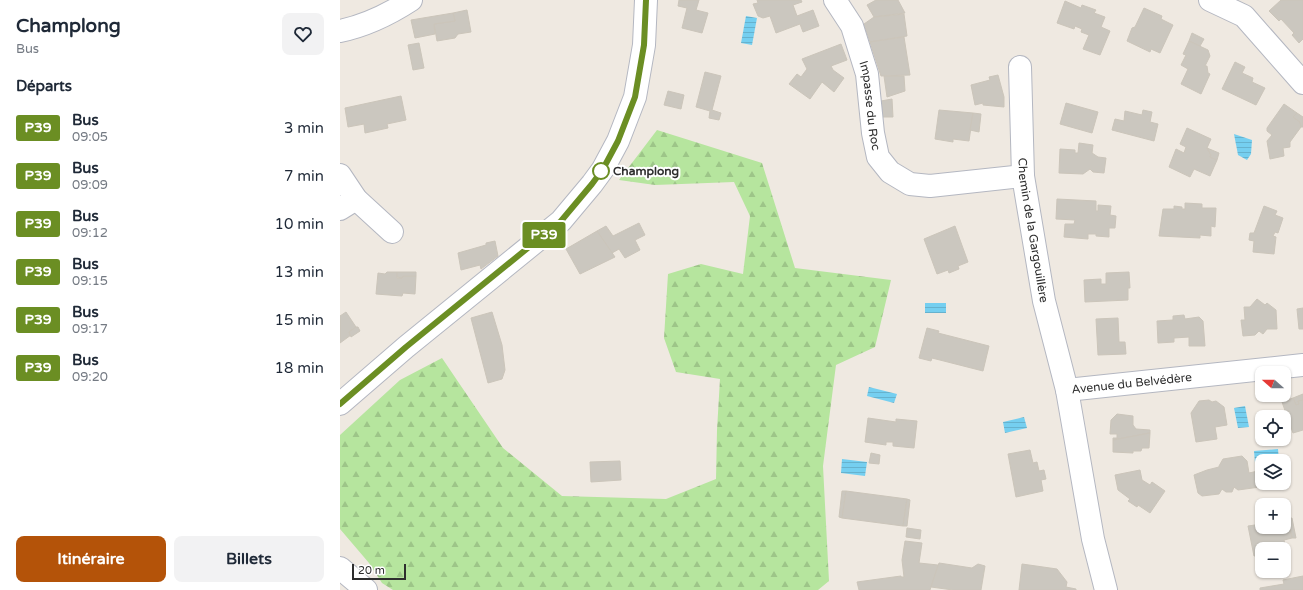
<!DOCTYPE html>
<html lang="fr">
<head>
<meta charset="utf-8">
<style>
  :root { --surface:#fff; --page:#f2f2f3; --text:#1f2937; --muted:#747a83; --accent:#b45309 }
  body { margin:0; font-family:"Varela Round",sans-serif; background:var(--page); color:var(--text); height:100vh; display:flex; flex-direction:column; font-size:15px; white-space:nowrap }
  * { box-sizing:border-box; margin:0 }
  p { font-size:13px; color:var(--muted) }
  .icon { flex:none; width:22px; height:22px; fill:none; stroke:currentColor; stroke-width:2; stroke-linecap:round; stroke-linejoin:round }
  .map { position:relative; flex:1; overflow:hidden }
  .sheet { display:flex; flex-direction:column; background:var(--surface); width:340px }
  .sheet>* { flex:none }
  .badge { padding:0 8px; border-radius:3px; font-size:14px; line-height:26px }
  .needle { width:26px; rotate:291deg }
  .controls { position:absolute; left:915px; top:366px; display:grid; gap:8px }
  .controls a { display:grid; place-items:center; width:36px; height:36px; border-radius:8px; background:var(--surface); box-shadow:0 1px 3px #0004; font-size:20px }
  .scale { position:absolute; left:12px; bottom:10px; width:54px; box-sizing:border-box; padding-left:4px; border:2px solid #2e2e2e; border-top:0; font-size:11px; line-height:14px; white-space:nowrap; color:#2e2e2e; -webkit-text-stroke:3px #fff; paint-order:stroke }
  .map>.badge { position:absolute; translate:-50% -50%; box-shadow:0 0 0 2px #fff }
  h2 { padding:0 16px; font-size:15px; line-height:36px }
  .round { display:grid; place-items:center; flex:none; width:42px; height:42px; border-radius:8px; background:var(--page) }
  .overview { display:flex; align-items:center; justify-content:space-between; height:68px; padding:0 16px }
  h1 { font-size:19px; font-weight:800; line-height:30px }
  .action { display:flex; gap:8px; margin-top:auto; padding:8px 16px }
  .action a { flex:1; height:46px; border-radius:8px; background:var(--accent); color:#fff; font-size:16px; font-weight:800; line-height:46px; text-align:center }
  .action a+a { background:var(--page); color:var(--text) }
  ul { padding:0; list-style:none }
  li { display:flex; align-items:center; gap:12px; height:48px; padding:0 16px }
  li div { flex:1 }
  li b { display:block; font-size:15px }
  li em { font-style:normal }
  li .badge { min-width:44px; font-weight:700; text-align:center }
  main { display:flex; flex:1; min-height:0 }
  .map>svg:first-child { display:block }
</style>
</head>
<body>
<main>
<section class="sheet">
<div class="overview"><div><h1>Champlong</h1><p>Bus</p></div><a class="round"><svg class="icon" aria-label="heart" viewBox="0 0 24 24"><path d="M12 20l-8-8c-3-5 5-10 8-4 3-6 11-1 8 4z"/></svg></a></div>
<h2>Départs</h2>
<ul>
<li><span class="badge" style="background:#6b8e23;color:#fff">P39</span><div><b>Bus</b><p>09:05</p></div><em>3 min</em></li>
<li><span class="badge" style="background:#6b8e23;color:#fff">P39</span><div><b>Bus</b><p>09:09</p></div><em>7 min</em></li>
<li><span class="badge" style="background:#6b8e23;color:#fff">P39</span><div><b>Bus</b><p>09:12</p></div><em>10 min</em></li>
<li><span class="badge" style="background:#6b8e23;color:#fff">P39</span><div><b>Bus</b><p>09:15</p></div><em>13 min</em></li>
<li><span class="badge" style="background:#6b8e23;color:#fff">P39</span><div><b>Bus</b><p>09:17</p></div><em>15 min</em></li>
<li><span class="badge" style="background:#6b8e23;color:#fff">P39</span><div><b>Bus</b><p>09:20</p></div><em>18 min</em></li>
</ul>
<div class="action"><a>Itinéraire</a><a>Billets</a></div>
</section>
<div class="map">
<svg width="963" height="590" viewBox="0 0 963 590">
  <defs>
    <pattern id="forest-firs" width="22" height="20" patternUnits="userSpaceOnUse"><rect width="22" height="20" fill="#b6e59e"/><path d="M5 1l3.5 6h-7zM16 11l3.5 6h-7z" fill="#9dc588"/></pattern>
    <pattern id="water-rules" width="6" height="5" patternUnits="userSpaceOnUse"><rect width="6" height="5" fill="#75cff0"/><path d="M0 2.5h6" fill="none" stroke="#66b2ce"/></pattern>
  </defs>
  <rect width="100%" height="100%" fill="#efe9e1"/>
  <polygon fill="url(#forest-firs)" points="317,130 422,163 455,268 551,280 535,347 496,365 483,466 489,581 478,590 53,590 42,583 29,563 0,529 0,435 60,380 102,358 163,448 222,496 326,499 376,479 377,430 380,379 336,372 324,338 328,274 361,264 403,274 410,216 394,182 315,185 279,180"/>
  <g fill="url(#water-rules)">
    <polygon points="406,16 417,18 412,45 401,43"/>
    <polygon points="894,134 912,140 911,154 907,160 898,155"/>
    <rect x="585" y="303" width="21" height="10"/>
    <polygon points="529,387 557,394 554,403 527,396"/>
    <polygon points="905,406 909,427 898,428 894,408"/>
    <polygon points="684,417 687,428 665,433 663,422"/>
    <polygon points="938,449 939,461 922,461 922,463 915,463 914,451"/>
    <polygon points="502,459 527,462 525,476 501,473"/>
  </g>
  <g fill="#cbc7bf" stroke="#cbc5ba">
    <polygon points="339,0 359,0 356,10 368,13 362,33 342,28 347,8 338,6"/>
    <polygon points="417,0 461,0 462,2 453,5 457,16 473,10 479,26 463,32 460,24 436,33 430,16 423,18 418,16 413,4 418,3"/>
    <polygon points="536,0 558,0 565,13 534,17 527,5"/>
    <polygon points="941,0 963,0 963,39 959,43 952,35 954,33 941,19 939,21 929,11"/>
    <polygon points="725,1 741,8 742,5 756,10 754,13 765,17 761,27 770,31 760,55 743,49 749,35 741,32 742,29 735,26 734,29 717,23"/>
    <polygon points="804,8 822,16 821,19 833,25 820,53 811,49 810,52 787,41 792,28 795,27"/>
    <polygon points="127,10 131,32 118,34 115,38 97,41 94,24 115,21 113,13"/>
    <polygon points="113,13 115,21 94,24 95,34 75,38 71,20"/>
    <polygon points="564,14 567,36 530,42 524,24 534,17"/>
    <polygon points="852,33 864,39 860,46 849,41"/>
    <polygon points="564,37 570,75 541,76 530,42"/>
    <polygon points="849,41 868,50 870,56 865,66 867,66 868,73 870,74 861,94 841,84 848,69 841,65 846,55 843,54"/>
    <polygon points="79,43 84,68 73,70 68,45"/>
    <polygon points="501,44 507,60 491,66 493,70 504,78 494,92 482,82 470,99 449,84 457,74 461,77 467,69 462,59"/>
    <polygon points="895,62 905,67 902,73 913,78 912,82 925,88 916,105 882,89"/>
    <polygon points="365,72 381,76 372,110 381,113 379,120 369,118 370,111 356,107"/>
    <polygon points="658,75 664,97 664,107 643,105 643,103 635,105 631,85 650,80 649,77"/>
    <polygon points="544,76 564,76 565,91 547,97"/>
    <polygon points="328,91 344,95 341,109 324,105"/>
    <polygon points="61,96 66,120 47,124 48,128 25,133 24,124 8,127 5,108"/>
    <polygon points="552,99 553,117 542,117 541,101"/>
    <polygon points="726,103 758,112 752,133 720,124"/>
    <polygon points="944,104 957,113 953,117 960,122 961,127 950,142 950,147 943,148 944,156 930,159 927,141 932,135 927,131 927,128"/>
    <polygon points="599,110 633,113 629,141 613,139 613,142 595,139"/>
    <polygon points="803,110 812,112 810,122 818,124 814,141 772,130 775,119 784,121 785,111 802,115"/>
    <polygon points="633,113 641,114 639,132 630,130"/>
    <polygon points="957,113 963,117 963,127 961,127 960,122 953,117"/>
    <polygon points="847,128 871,139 867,148 871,155 870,157 877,160 870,176 854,169 850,177 829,167 836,149 844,153 846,147 840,144"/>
    <polygon points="739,143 753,145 752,153 758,157 766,158 764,173 753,172 750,169 743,174 719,173 720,149 735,150 735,153 738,153"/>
    <polygon points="867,148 879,153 877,160 870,157 871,155"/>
    <polygon points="717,199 756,201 756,211 758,211 758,205 771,206 770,215 776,216 775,228 769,228 769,237 756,236 756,234 748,234 748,239 724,237 725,224 734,224 735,220 716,219"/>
    <polygon points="845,203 862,204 862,208 876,208 875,227 871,226 871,236 860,235 860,238 819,236 823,209 834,209 834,206 842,207 842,209 845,209"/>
    <polygon points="924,206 937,211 935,215 943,218 938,233 935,232 933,236 936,237 934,254 913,252 914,241 909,240 910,233 914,233"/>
    <polygon points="299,223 305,235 295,240 300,250 285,258 279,249 272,253 257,231 266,226 273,236"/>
    <polygon points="615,226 628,262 618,266 619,269 609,273 608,270 597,274 584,239"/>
    <polygon points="257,231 275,257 240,274 226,249"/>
    <polygon points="155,241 158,256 141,269 140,265 121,270 118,253 146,245 146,243"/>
    <polygon points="47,272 57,272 57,278 62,278 63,276 76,276 75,294 63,293 62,296 36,294 38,273 45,274"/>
    <polygon points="57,272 76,272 76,276 63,276 62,278 57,277"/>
    <polygon points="789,272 790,288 788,288 788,300 745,302 744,280 761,279 761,284 766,284 766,273"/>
    <polygon points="917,299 925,305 927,303 936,310 937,329 927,329 923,334 919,331 915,335 903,336 901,320 905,320 904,307 910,307"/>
    <polygon points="963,308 963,329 959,329 957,309"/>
    <polygon points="6,312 16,327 9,332 11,335 0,343 0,316"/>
    <polygon points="152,312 162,345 165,370 162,379 148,383 131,318"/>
    <polygon points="844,315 845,319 859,317 863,321 865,346 849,346 849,337 834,338 834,342 818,343 817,321 833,320 833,316"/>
    <polygon points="778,318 779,342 785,342 786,354 758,355 756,319"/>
    <polygon points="16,327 18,327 20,331 11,337 9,332"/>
    <polygon points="587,328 599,331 598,333 649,346 643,371 592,358 591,361 579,358"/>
    <polygon points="963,394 963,400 958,401 959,404 956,405 953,398"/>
    <polygon points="953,398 956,405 959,404 958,401 963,400 963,430 953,433 942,402"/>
    <polygon points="869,400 872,402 876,401 884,407 887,425 875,427 877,439 856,442 851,413 859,401"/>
    <polygon points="777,414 793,416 793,425 796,429 810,430 810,433 773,440 773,438 777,438 777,434 770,434 771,420"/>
    <polygon points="528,418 556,422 556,419 577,421 574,448 553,446 553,442 546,442 546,445 525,442"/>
    <polygon points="810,433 809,448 802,448 801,451 793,451 793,453 773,452 773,440"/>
    <polygon points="690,450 693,463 697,462 699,471 704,470 706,479 701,480 703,491 676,497 668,454"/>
    <polygon points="531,453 540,455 539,464 529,463"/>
    <polygon points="902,456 907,461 909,473 918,471 920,487 898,490 894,487 892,492 886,492 882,489 879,494 862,496 858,493 854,475 867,470 879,467 879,466 883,459"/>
    <polygon points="280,461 281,480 251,482 250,462"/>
    <polygon points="800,470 802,480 810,485 812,482 825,491 810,513 798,505 797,507 788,501 790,499 778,490 775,475"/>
    <polygon points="502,491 506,491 502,518 499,517"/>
    <polygon points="506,491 567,499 563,526 502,518"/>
    <polygon points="567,499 570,500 567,526 563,526"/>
    <polygon points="952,518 956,538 952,538 949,526 944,527 944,519"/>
    <polygon points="922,524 922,527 949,526 952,538 944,540 945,544 935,546 935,549 922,549 922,555 914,556 908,526"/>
    <polygon points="567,528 581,530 580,539 566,537"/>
    <polygon points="565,541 582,543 579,563 598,565 590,590 519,590 517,582 561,576 561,577 564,577 562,560"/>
    <polygon points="945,544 946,550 935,549 935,546"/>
    <polygon points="599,563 632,568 638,564 645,566 641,590 613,590 591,587"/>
    <polygon points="682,564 717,569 727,582 726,587 736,589 736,590 679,590"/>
    <polygon points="963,576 963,590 920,590 920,588 944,584 943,580"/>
  </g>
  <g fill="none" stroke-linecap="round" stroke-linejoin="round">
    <defs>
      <g id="minor">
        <path id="s1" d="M495,0L512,26L527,74L533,133L538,157L550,172L570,184L590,186L683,176"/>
        <polyline points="870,0 904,16 963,83"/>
        <path d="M0,31C24,26 51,13 71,0"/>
        <path id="s2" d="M680,67L683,176L704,301L727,390L753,539L766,590"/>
        <polyline points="0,175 16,199 52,232"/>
        <polyline points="0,209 16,199"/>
        <path id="s3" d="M727,390L963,365"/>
        <polyline points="0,404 66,347 221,221 252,184 263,169 278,141 295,97 304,45 306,0"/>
        <polyline points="0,568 26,590"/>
      </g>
    </defs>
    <use href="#minor" stroke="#b4b7c1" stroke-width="24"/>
    <use href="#minor" stroke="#fff" stroke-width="22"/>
  </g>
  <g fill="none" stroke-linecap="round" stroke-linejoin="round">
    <defs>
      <polyline id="line" points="0,404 66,347 221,221 252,184 263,169 278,141 295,97 304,45 306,0"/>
    </defs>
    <use href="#line" stroke="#fff" stroke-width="9"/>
    <use href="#line" stroke="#6b8e23" stroke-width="6"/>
  </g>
  <circle fill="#fff" stroke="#6b8e23" stroke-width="2" cx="261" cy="171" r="8"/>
  <g text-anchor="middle" stroke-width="4" stroke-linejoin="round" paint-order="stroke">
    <g font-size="12" fill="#2e2e2e" stroke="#fff">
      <text dy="4" stroke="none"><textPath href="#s1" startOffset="113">Impasse du Roc</textPath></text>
      <text dy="4" stroke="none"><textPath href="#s2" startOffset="164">Chemin de la Gargouillère</textPath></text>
      <text dy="4" stroke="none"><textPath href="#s3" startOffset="65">Avenue du Belvédère</textPath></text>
    </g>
    <g font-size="12" font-weight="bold" fill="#2e2e2e" stroke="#fff" text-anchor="start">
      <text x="273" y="175">Champlong</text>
    </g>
  </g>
</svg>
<div class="controls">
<a><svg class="needle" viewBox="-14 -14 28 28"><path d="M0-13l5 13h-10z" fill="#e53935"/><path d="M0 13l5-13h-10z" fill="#747a83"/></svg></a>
<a><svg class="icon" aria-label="locate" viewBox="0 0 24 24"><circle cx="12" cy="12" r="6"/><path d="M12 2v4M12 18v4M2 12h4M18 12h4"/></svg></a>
<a><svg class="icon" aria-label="layers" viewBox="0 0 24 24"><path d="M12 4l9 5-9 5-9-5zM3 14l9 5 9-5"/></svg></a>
<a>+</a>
<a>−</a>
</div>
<div class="scale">20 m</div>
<b class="badge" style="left:204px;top:235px;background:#6b8e23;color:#fff">P39</b>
</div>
</main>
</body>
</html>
